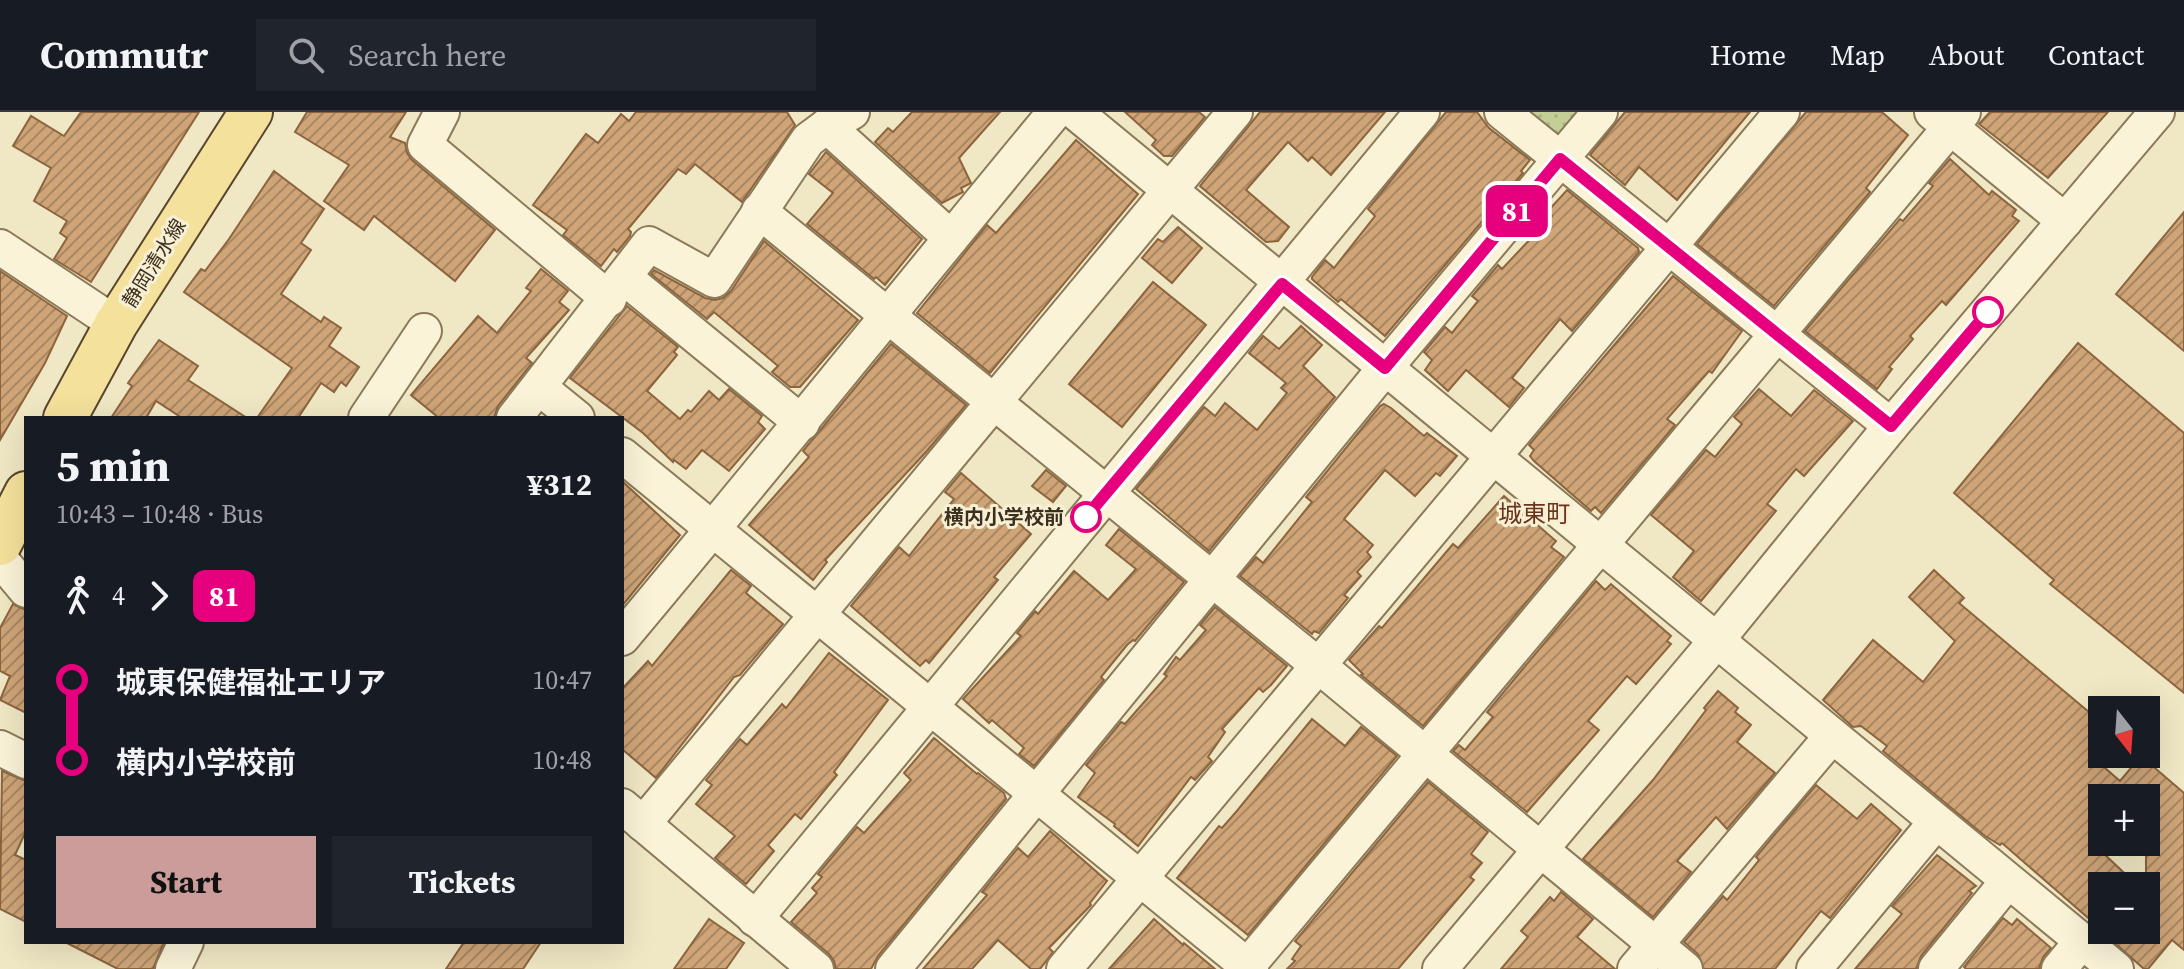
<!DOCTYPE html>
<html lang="en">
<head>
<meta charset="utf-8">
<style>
  :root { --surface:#171b24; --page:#20242c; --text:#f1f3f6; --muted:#9ea1a6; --line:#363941; --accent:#cb9c99 }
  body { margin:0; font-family:"Source Serif 4","Noto Sans JP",serif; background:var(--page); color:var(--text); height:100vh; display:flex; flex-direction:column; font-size:30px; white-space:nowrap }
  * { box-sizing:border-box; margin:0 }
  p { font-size:26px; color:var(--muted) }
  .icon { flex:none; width:44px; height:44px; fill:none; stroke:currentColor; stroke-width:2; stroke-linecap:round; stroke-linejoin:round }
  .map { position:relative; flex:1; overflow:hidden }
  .panel { position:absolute; left:24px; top:304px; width:600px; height:528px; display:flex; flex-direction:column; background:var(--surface); border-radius:0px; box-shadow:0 8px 32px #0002 }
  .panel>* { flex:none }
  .badge { padding:0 16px; border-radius:12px; font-size:28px; line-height:52px }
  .needle { width:52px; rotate:163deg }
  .fabs { position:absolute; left:2088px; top:584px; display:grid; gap:16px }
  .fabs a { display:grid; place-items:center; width:72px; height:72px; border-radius:0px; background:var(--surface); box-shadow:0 8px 32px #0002; font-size:40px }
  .map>.badge { position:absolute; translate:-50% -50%; box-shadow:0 0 0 4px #fff }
  .legs { display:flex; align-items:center; gap:12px; height:88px; padding:0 32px; font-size:26px }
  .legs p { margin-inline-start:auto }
  .head { display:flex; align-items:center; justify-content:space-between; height:136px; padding:0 32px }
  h1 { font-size:44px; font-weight:700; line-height:60px }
  .button { display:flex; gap:16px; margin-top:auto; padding:16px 32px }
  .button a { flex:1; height:92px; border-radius:0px; background:var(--accent); color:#111; font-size:32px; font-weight:700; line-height:92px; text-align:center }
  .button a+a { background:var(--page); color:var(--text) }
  ul { padding:0 32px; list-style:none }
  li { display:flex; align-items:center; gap:28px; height:80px; font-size:30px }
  li i { display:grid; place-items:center; width:12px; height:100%; margin:0 10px; background:currentColor }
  li i::after { content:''; width:20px; height:20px; margin:-10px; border:6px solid; border-radius:50%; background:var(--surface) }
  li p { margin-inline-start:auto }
  li:first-child i { background:linear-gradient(#0000 50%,currentColor 0) }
  li:last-child i { background:linear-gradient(currentColor 50%,#0000 0) }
  header { display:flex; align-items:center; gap:48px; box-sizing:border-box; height:112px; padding:0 40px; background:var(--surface); border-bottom:2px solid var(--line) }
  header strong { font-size:38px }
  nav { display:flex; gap:44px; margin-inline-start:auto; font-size:28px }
  .search { width:560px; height:72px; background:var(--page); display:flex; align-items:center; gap:20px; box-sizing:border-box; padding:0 28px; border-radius:0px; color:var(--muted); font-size:30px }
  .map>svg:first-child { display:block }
</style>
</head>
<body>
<header>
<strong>Commutr</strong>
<div class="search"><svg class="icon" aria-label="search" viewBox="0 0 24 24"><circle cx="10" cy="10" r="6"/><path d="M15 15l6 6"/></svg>Search here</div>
<nav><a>Home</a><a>Map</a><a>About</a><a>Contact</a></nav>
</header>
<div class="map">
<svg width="2184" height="857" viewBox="0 0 2184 857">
  <defs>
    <pattern id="grass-dots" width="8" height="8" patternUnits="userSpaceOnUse" patternTransform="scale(2)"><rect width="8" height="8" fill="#c3cf97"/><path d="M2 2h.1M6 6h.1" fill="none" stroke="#a8b282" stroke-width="1.8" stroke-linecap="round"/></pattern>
    <pattern id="building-hatch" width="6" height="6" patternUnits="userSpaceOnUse" patternTransform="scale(2)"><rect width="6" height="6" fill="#cfa578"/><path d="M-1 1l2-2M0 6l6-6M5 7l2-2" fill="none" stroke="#a98762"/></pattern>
  </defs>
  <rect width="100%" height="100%" fill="#f0e7c4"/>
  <polygon fill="url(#grass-dots)" points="1526,0 1581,0 1563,21 1552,22"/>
  <g fill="url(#building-hatch)" stroke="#8c643e" stroke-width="2">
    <polygon points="81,0 199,0 91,170 54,147 67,126 60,121 67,109 34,89 51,56 13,34 31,4 64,24"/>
    <polygon points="307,0 406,0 390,25 405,31 407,41 412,48 495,118 455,169 374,104 364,118 324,89 349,53 295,20"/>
    <polygon points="636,0 787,0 795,13 742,90 695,52 686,62 678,57 628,117 631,120 630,124 617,140 614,137 601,154 563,123 567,118 533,93 586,22 598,31 621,2 629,9"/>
    <polygon points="912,0 1000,0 959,46 971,71 961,76 963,80 942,91 875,30 888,16 893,20"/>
    <polygon points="1125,0 1199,0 1205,5 1172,44 1164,44 1152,33 1156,28"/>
    <polygon points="1260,0 1385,0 1331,63 1312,45 1308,49 1288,30 1246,78 1289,115 1278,129 1266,130 1200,74"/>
    <polygon points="1446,0 1477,0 1489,16 1530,48 1521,59 1523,61 1385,224 1341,187 1338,190 1312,167 1312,165 1325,148 1334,156 1375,104 1368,97"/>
    <polygon points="1625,0 1750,0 1677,88 1639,55 1625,73 1590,43"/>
    <polygon points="1806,0 1882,0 1908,23 1866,76 1870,80 1774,194 1697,132"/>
    <polygon points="1990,0 2108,0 2048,66 1979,12"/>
    <polygon points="1076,28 1138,82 990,261 917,201 987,113 996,121"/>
    <polygon points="826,40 922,127 885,173 876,165 874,167 807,112 833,81 809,62"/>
    <polygon points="1950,47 1989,83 1992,79 2016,98 2012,104 2019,109 1946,193 1942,189 1910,224 1913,227 1889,255 1892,257 1877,277 1805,219 1900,107 1903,109 1933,74 1929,71"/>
    <polygon points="274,59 324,97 301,131 311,138 281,182 321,210 324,205 341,216 329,234 359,255 346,274 341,270 334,280 321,271 298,306 257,306 292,256 184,180 201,157 205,159 229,127"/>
    <polygon points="1567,78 1638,136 1639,140 1572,219 1560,207 1512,266 1524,276 1509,295 1466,258 1448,279 1425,258 1432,248 1424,240 1445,215 1452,221 1478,189 1472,184 1498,153 1502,157 1552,104 1547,100"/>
    <polygon points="2184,100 2184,239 2116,182"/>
    <polygon points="1178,115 1202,136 1172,171 1142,146 1158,127 1163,130"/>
    <polygon points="764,129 858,208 800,275 790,275 772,260 778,254 714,200 707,207 651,162 654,158 705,186 715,188 723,186 731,179"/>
    <polygon points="541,157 568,179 559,190 569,198 526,246 532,251 498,294 494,306 439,306 411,283 478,204 497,221 531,179 526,176"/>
    <polygon points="0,159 67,204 45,251 0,328"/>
    <polygon points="1673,164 1742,219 1712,261 1709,259 1667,307 1675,313 1601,401 1595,395 1591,399 1534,349 1530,344 1534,338 1529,333"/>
    <polygon points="1153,170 1206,213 1122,315 1069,272"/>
    <polygon points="627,194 678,235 674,240 677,243 647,279 680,307 688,298 691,300 709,279 719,288 729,277 762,304 758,310 765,317 729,359 702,338 686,357 674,348 673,350 643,321 570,266"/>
    <polygon points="1301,214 1322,233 1303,254 1335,285 1209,439 1136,377 1204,295 1215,304 1225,291 1257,318 1287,281 1281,276 1286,271 1249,241 1263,224 1279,237"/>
    <polygon points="159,228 198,254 188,268 247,306 182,306 156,289 146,306 111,306 132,274 128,271"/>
    <polygon points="2078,231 2184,321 2184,581 2050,472 2054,468 1954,381"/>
    <polygon points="891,232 966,293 927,339 825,448 827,450 813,468 749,413 809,345 803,339"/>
    <polygon points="1759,277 1791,304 1814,278 1853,309 1804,364 1796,357 1767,392 1776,399 1701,489 1673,465 1694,439 1651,403 1706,338 1715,345 1742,312 1734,305"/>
    <polygon points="1384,292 1391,296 1424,324 1427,321 1457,344 1440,364 1436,361 1415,384 1385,358 1344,407 1373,433 1367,440 1371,445 1357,460 1361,464 1344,483 1348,486 1319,521 1314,519 1312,522 1240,464 1256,445 1263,451 1312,390 1306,385 1380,294"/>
    <polygon points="1046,358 1066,374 1053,390 1032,374"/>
    <polygon points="961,361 1031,422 994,465 998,468 929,551 926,548 920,554 851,494 899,435 909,444 954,387 945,380"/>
    <polygon points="622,369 680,423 622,494"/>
    <polygon points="1504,384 1556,429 1551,435 1564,445 1423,614 1361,563 1363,562 1349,548 1379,514 1382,516 1453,432 1458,436"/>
    <polygon points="1119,417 1184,470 1135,529 1133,528 1127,533 1101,565 1104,568 1034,654 1019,642 1024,636 992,608 989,611 963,587 1021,524 1017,521 1035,499 1038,502 1074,459 1108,488 1136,457 1106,433"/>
    <polygon points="731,458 751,474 746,481 783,512 740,563 734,565 656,666 622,637 622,577 648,549 652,554"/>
    <polygon points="1934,458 1964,486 1959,491 2102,611 2102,627 2089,642 2120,669 2141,644 2184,681 2184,838 2172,828 2148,857 2144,857 2100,818 2146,818 2146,686 2102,686 2102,740 2138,774 2102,774 2102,818 2002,731 2000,733 1985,724 1883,639 1887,634 1861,614 1853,615 1823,588 1873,528 1923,570 1955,529 1909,485"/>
    <polygon points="1596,469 1605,478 1611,472 1671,524 1667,529 1671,532 1636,572 1627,564 1588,609 1599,618 1527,700 1453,639 1459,633 1465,638 1493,605 1487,600"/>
    <polygon points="13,492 26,498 26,601 0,588 10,564 0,559 0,516"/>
    <polygon points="1215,495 1287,554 1271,573 1263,580 1259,576 1222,617 1225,620 1208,645 1212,649 1195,668 1191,665 1138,734 1114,714 1115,712 1078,685 1095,661 1086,653 1121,610 1125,612 1167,564 1164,562 1176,545 1180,548 1206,518 1200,513"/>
    <polygon points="829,541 888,588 834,660 837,663 801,707 795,702 768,733 774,739 746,772 715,746 735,724 696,692 712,673 706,668 740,627 747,633 782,592 786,596"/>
    <polygon points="1718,579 1738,596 1735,600 1751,613 1737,630 1775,661 1727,717 1716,705 1677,749 1691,760 1653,805 1583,747 1653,668 1706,598 1704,596"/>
    <polygon points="1312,607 1345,634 1361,615 1397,644 1248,823 1177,766 1219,714 1222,716 1236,700"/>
    <polygon points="934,626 977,662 978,661 1004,681 1006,687 878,844 871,857 836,857 834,849 829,842 791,810 817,781 812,776 822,765 818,762 857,715 864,721 911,668 904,661"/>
    <polygon points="2,659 26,669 26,719 15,743 26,748 26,810 0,797"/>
    <polygon points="1428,670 1488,720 1471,742 1482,751 1470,765 1474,768 1398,857 1287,857 1295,849 1292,847 1301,834 1295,829"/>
    <polygon points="1816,673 1857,707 1871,692 1901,718 1830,806 1821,799 1775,857 1704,857 1698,842 1684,830 1723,784 1727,788 1759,748 1756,745"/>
    <polygon points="1050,719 1107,769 1090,791 1091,793 1049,836 1053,840 1040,857 1031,857 998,828 972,857 923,857 987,783 982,780 1018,736 1028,745"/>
    <polygon points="1937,743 1976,774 1969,779 1972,781 1921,844 1916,857 1855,857 1902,802 1892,794"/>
    <polygon points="1561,780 1593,807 1577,825 1615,857 1501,857 1528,825 1521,819 1550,785 1554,789"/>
    <polygon points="2003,806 2012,813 2017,807 2051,836 2043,845 2039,857 1966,857 1964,855"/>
    <polygon points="709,807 744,831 726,857 674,857"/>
    <polygon points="1154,807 1183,833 1184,831 1215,857 1109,857"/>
    <polygon points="65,830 164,830 153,857 118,857"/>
    <polygon points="464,830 541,830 523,857 446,857"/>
  </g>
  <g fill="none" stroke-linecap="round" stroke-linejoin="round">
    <defs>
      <g id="minor">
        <polyline points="442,0 425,33 609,187"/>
        <polyline points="1075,0 2116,857"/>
        <polyline points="1502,0 1891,314"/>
        <polyline points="1932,0 2065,109"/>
        <polyline points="827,14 951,126"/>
        <polyline points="759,99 1319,554 1685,857"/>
        <polyline points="0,135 116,212"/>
        <polyline points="625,166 802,311"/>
        <polyline points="540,276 577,306"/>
        <polyline points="366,306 424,219"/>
        <polyline points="514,306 649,132 714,168 808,28 827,14 852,0"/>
        <polyline points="622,343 1251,857"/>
        <polyline points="0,447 26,478"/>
        <path d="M622,526C768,352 910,175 1055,0"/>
        <polyline points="0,636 26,649"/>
        <polyline points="622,694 816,857"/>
        <polyline points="643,712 1235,0"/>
        <polyline points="755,807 1422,0"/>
        <polyline points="173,857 186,830"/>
        <polyline points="893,857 1385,256 1600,0"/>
        <polyline points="1064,857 1782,0"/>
        <polyline points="1245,857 1963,0"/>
        <polyline points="1440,857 1716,529 1891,314 2157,0"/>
        <polyline points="1635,857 1832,624"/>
        <polyline points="1814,857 1936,710"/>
        <polyline points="1936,857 2008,769"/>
        <polyline points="2059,857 2082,829"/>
      </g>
      <g id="major">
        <polyline points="65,306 116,212 251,0"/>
        <polyline points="0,432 26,381"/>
      </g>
    </defs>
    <use href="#minor" stroke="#8b7959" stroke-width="38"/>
    <use href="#major" stroke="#59462e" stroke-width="46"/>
    <use href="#minor" stroke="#faf3d8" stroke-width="34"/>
    <use href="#major" stroke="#f4e19b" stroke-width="42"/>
  </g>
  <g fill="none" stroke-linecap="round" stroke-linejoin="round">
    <defs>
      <polyline id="line-1" points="1086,405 1282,172 1385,256 1560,47 1891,314 1988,200"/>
    </defs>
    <use href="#line-1" stroke="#fff" stroke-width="18"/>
    <use href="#line-1" stroke="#e6007e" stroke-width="12"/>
  </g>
  <g fill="#fff" stroke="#e6007e" stroke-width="4">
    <circle cx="1988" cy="200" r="14"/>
    <circle cx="1086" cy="405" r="14"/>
  </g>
  <g text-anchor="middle" stroke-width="6" stroke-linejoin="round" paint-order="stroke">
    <g font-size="20" fill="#3b2f1e" stroke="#f7f0d4">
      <text transform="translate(154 151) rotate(-58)" y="7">静岡清水線</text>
    </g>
    <g font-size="20" font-weight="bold" fill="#3b2f1e" stroke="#f7f0d4" text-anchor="end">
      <text x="1064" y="412">横内小学校前</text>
    </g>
    <g font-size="24" fill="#69331c" stroke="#f7f0d4">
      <text x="1534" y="410">城東町</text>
    </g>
  </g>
</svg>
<div class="fabs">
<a><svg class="needle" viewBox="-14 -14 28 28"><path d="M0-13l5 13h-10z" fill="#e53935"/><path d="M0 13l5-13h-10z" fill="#9ea1a6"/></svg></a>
<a>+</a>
<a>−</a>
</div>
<b class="badge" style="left:1517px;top:99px;background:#e6007e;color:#fff">81</b>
<section class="panel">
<div class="head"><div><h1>5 min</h1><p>10:43 – 10:48 · Bus</p></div><b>¥312</b></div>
<div class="legs"><svg class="icon" aria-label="walk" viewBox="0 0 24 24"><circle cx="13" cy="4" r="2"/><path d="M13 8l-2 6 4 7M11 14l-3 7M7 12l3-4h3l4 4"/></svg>4<svg class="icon" aria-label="forward" viewBox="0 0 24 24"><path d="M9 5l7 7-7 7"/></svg><b class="badge" style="background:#e6007e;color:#fff">81</b></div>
<ul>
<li><i style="color:#e6007e"></i><b>城東保健福祉エリア</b><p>10:47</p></li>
<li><i style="color:#e6007e"></i><b>横内小学校前</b><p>10:48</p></li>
</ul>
<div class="button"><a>Start</a><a>Tickets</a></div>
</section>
</div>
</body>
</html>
